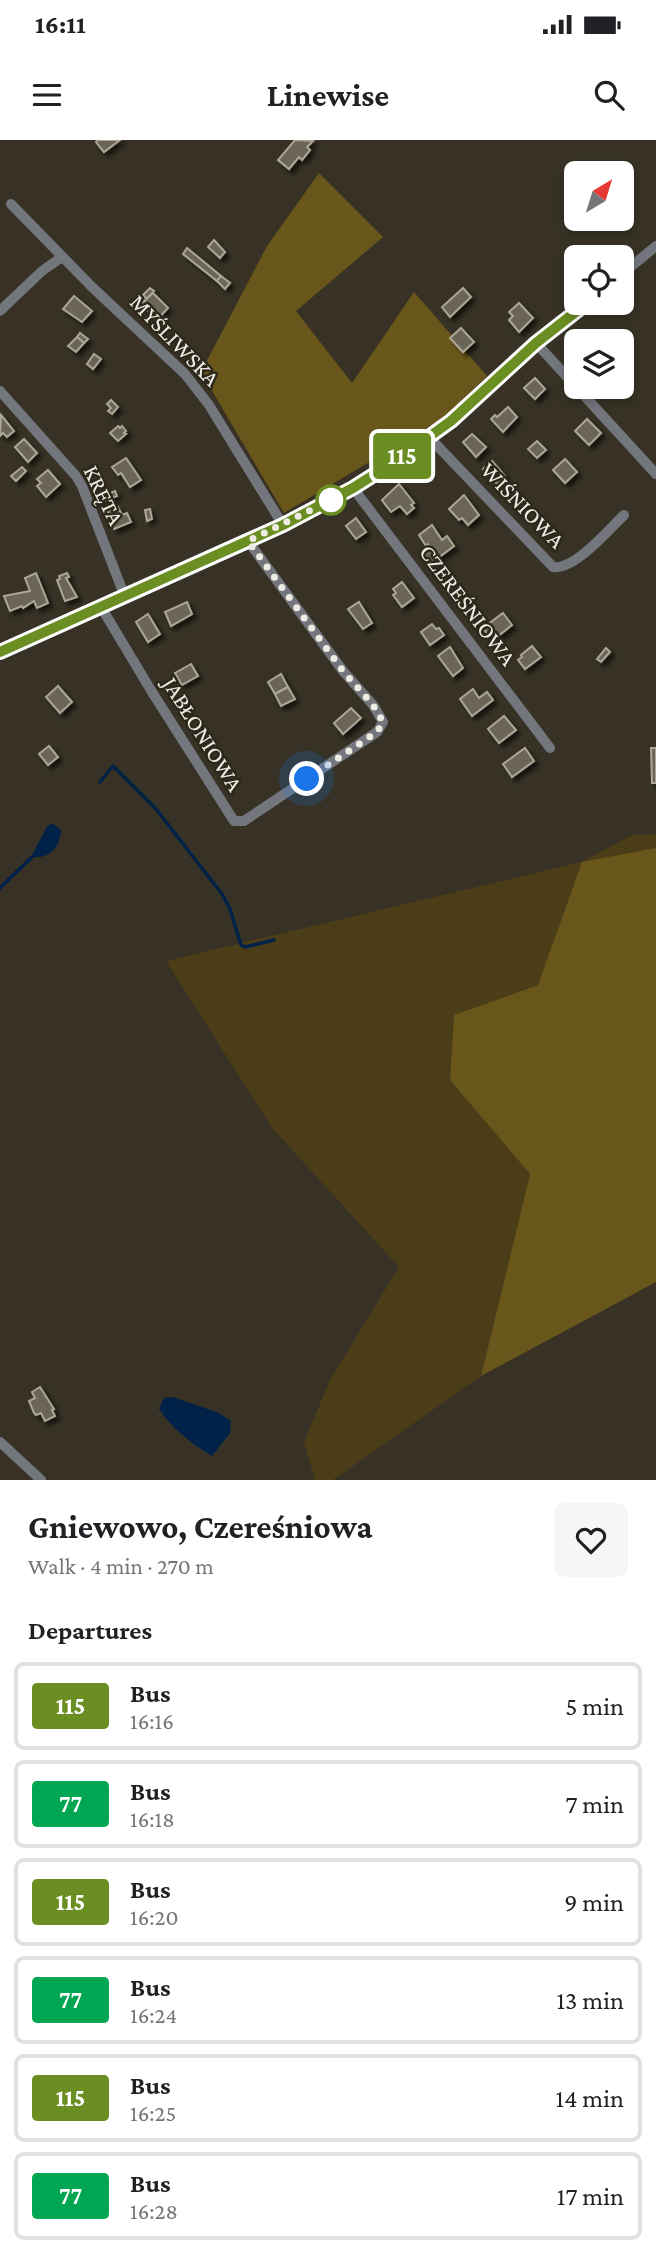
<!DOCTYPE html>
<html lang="en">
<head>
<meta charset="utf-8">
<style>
  :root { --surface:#fff; --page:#f6f6f6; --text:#202124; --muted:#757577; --line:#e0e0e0 }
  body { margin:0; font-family:"Crimson Pro",serif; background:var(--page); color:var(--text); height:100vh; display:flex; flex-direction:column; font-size:26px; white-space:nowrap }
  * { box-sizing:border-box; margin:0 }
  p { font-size:23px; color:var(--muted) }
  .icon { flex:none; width:38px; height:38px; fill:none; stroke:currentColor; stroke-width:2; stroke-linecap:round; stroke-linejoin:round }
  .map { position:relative; height:1340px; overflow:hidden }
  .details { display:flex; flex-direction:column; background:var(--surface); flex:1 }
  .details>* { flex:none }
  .badge { padding:0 14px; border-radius:5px; font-size:24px; line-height:46px }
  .needle { width:46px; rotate:38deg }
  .fabs { position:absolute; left:564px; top:21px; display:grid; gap:14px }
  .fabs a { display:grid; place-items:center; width:70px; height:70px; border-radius:10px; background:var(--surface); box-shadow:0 4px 10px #0003; font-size:35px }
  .you { position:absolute; width:35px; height:35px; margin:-18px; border:5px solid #fff; border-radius:50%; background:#1a73e8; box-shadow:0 0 0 10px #1a73e833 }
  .map>.badge { position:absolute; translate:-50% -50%; box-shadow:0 0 0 4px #fff }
  h2 { padding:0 28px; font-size:26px; line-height:63px }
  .round { display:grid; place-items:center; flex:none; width:74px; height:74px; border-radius:10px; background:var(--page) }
  .head { display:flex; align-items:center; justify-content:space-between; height:119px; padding:0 28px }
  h1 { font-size:33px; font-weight:700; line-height:52px }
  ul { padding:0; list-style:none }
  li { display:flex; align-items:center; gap:21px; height:88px; margin:0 14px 10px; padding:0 14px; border:4px solid var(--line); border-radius:10px }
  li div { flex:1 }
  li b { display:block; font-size:26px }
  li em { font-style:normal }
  li .badge { min-width:77px; font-weight:700; text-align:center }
  .status { display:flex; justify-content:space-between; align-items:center; height:49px; padding:0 35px; background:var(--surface); direction:ltr }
  .status svg { height:19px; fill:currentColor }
  header { display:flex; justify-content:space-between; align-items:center; height:91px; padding:0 28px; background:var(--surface); font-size:32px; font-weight:700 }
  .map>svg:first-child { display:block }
</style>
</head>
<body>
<div class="status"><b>16:11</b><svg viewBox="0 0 49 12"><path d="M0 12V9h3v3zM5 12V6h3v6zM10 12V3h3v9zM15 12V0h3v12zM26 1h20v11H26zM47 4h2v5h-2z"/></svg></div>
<header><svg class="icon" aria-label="menu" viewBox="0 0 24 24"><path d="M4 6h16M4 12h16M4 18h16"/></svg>Linewise<svg class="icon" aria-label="search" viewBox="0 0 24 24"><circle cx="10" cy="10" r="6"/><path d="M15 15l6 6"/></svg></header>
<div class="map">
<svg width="656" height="1340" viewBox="0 0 656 1340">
  <defs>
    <filter id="shadow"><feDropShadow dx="4" dy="4" stdDeviation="2" flood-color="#0009"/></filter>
  </defs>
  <rect width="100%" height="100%" fill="#373225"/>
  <polygon fill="#4a3d17" points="656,694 656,938 537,845 454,875 450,940 530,1034 481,1236 333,1340 315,1340 304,1302 330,1240 399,1127 272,988 166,821 581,722 632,695"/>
  <g fill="#69561a">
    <polygon points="319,33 383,97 296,171 352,243 414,152 487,236 443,278 284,373 201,232 267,106"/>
    <polygon points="656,708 656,1142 481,1236 530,1034 450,940 454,875 538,845 582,722"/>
  </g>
  <g fill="#012248">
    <path d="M53,684L61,690C60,705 52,718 35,717L33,713L48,685Z"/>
    <path d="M173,1257L219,1273L231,1281L230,1293L212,1316C192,1304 172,1289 159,1269L164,1258Z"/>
  </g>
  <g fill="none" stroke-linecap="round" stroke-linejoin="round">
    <g stroke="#012248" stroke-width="3.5">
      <polyline points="100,642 113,626 156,669 222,754 230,769 241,805 245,807 274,800"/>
      <polyline points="0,748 36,713"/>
    </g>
  </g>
  <g fill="#6a6556" stroke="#aca696" stroke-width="2" filter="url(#shadow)">
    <polygon points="98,0 120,0 104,12 96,2"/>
    <polygon points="295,0 313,1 307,7 310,10 302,20 299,17 289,29 278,20"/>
    <polygon points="214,100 225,112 220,118 208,107"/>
    <polygon points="187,108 221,136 217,141 183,114"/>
    <polygon points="221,136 230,143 225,149 217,141"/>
    <polygon points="150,148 154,151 147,159 143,155"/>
    <polygon points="463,148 471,157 450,177 442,167"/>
    <polygon points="153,153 168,168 158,179 140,165"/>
    <polygon points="74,156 92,171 82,182 63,169"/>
    <polygon points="519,163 533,178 519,192 509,180 513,176 509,172"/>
    <polygon points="461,188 474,202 463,212 450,198"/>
    <polygon points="80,193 88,199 84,203 77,197"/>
    <polygon points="77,197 84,203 76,212 68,206"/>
    <polygon points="94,214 101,219 93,229 87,224"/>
    <polygon points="535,238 545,249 535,259 524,248"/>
    <polygon points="111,260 118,267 112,274 108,271 111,268 107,264"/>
    <polygon points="508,267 517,277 503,292 491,279 495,275 497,277"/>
    <polygon points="1,275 14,291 7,297 3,293 0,296"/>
    <polygon points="587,279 601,293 589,305 575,291"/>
    <polygon points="118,286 120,288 122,286 126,291 124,293 126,294 118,301 110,293"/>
    <polygon points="472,294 486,307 476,317 463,302"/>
    <polygon points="24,299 37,313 28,322 15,307"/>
    <polygon points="537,301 546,310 537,318 528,309"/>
    <polygon points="126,318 141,340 130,347 121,333 118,335 112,327"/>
    <polygon points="565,319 577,332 565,343 553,330"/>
    <polygon points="492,321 505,336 497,344 483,329"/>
    <polygon points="22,327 26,331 16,341 11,336"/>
    <polygon points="48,330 60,344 46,357 37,346 41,343 37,339"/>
    <polygon points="399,344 414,363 411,365 414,368 407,374 400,366 391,372 382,360"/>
    <polygon points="115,351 117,356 104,361 102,356"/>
    <polygon points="464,355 479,375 468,385 462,378 459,380 449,369"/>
    <polygon points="118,367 122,375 127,373 131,382 114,389 107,371"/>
    <polygon points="150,369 152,379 147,381 145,370"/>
    <polygon points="356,378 366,392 356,399 346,386"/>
    <polygon points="432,385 442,400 447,396 454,406 430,424 423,415 431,409 428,404 426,406 419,395"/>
    <polygon points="36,433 48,463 37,468 34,461 23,468 22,466 10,471 4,456 30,451 25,438"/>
    <polygon points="67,433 69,437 66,438 77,457 65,461 57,440 60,439 59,436"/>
    <polygon points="402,442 414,458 402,467 393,455 396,453 393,449"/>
    <polygon points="187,462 192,474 171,486 165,472"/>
    <polygon points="359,462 372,483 363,489 348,469"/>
    <polygon points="503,473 512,485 492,501 483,488"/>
    <polygon points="148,474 160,494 148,502 136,482"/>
    <polygon points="432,484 436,489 439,488 444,495 430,505 421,492"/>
    <polygon points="532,506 541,517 525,529 518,520 522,517 521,515"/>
    <polygon points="450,507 463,528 453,536 438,516"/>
    <polygon points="606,508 610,512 601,522 597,519"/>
    <polygon points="191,524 198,536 182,545 175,533"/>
    <polygon points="281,534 288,547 275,554 268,542"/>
    <polygon points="58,546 72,562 60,573 46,557"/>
    <polygon points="288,547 295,559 281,566 275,554"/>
    <polygon points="473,549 479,558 487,552 493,560 472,576 460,559"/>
    <polygon points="351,568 361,578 343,594 334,583"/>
    <polygon points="504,576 516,590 499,603 488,589"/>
    <polygon points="49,606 58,617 48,625 39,614"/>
    <polygon points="525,608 534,621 512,637 503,624"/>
    <polygon points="651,608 656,608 656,643 652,643"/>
    <polygon points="40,1247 54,1269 52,1270 55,1276 45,1281 41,1273 36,1275 34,1273 29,1261 35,1258 32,1252"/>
  </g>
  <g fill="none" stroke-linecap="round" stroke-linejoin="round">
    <g stroke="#73777d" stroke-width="10">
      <polyline points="11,64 92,147 185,234 209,265 283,385"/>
      <polyline points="621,135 656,106"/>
      <polyline points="0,171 42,131 62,117"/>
      <polyline points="536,203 656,334"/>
      <polyline points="0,251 76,336 82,346 125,457"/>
      <path d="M429,297L553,427C575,430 608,390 624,375"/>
      <polyline points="353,348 550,608"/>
      <polyline points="101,467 152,552 234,681 244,681 377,592 383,582 373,565 343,531 248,401"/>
      <polyline points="0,512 283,385 353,348 394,322 451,281 536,203 587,163"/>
      <polyline points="0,1302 41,1340"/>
    </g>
  </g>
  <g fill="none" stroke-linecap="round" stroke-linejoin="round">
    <defs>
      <polyline id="line" points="0,512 283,385 353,348 394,322 451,281 536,203 587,163"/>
    </defs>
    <use href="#line" stroke="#fff" stroke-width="16"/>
    <use href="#line" stroke="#6b8e23" stroke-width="10"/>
    <polyline stroke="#eeebe3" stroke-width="7" stroke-dasharray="0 12.6" points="307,639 377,592 383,582 373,565 343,531 248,401 333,359 331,360"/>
  </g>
  <circle fill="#fff" stroke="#6b8e23" stroke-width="3.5" cx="331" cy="360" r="14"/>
  <g text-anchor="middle" stroke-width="5" stroke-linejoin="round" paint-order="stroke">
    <g font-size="23" fill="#eeebe3" stroke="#2d281b">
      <text transform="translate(175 200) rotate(46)" y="8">MYŚLIWSKA</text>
      <text transform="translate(104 355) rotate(64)" y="8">KRĘTA</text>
      <text transform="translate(523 365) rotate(46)" y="8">WIŚNIOWA</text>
      <text transform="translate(468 465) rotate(53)" y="8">CZEREŚNIOWA</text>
      <text transform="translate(203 594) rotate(58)" y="8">JABŁONIOWA</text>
    </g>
  </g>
</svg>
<div class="fabs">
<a><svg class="needle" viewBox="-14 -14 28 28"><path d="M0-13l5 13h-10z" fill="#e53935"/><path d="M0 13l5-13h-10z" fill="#757577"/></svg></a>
<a><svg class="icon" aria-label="locate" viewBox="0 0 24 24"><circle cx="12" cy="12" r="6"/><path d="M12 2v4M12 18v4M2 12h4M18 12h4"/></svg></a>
<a><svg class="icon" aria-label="layers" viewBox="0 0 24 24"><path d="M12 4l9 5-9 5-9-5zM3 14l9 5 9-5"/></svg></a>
</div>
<div class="you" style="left:307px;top:639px"></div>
<b class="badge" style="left:402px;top:316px;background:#6b8e23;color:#fff">115</b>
</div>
<section class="details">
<div class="head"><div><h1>Gniewowo, Czereśniowa</h1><p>Walk · 4 min · 270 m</p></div><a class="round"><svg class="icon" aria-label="heart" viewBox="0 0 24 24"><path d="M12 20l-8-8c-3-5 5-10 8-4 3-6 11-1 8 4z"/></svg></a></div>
<h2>Departures</h2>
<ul>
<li><span class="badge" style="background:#6b8e23;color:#fff">115</span><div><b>Bus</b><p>16:16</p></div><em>5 min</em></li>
<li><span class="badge" style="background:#00a651;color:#fff">77</span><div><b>Bus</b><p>16:18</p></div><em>7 min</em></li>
<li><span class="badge" style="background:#6b8e23;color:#fff">115</span><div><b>Bus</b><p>16:20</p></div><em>9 min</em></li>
<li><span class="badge" style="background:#00a651;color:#fff">77</span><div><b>Bus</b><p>16:24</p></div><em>13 min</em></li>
<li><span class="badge" style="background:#6b8e23;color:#fff">115</span><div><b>Bus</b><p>16:25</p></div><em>14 min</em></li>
<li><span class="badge" style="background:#00a651;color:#fff">77</span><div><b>Bus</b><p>16:28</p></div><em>17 min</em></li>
</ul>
</section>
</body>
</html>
